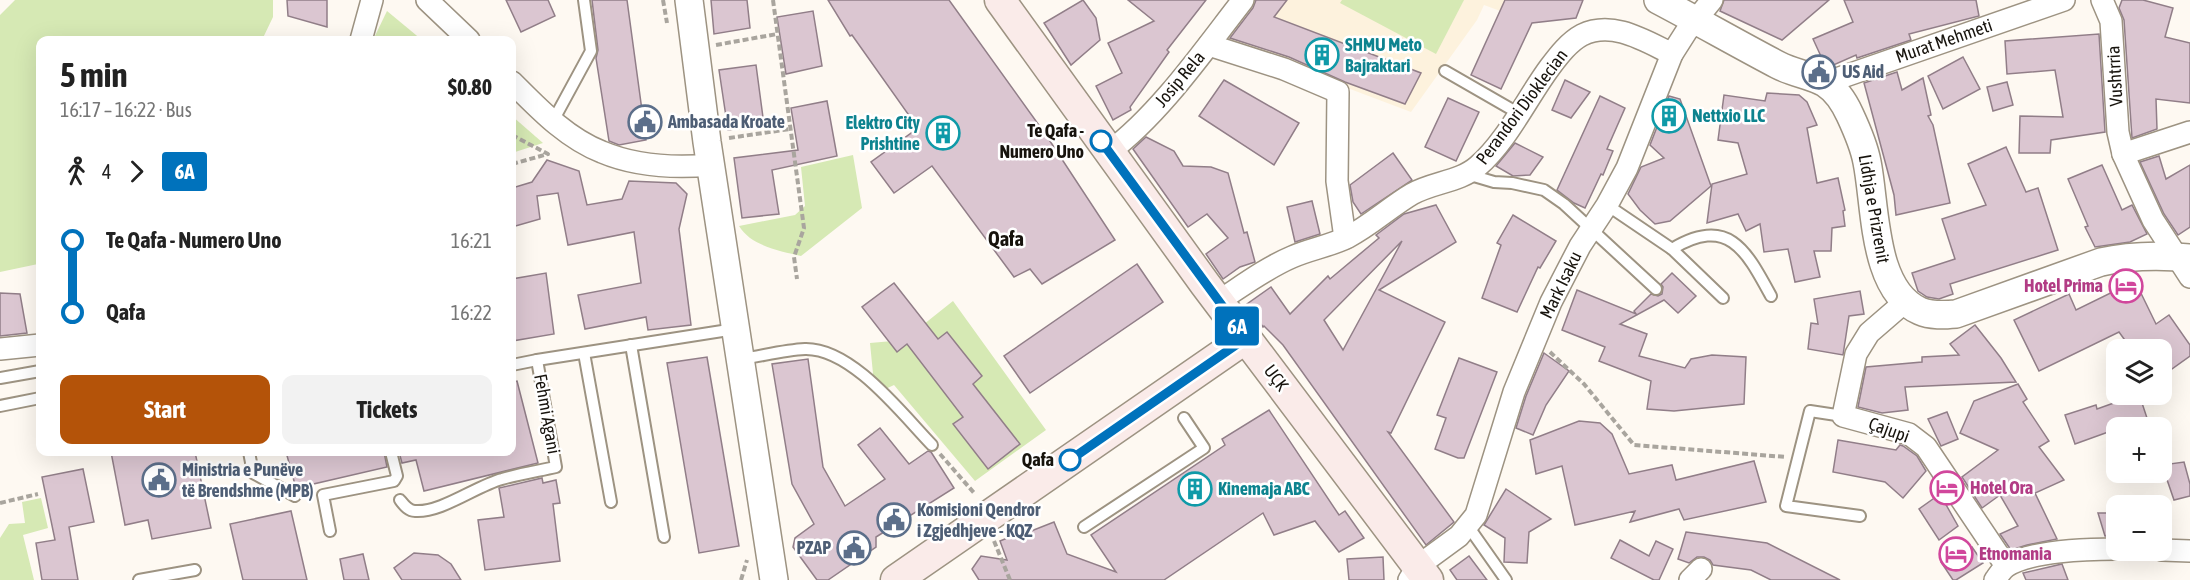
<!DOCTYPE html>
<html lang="en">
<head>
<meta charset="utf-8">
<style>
  :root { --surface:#fff; --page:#f2f2f2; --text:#222; --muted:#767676; --accent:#b45309 }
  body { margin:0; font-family:"Asap Condensed",sans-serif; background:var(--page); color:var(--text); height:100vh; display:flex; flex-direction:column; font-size:22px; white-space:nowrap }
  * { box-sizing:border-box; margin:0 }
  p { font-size:20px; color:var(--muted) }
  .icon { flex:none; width:33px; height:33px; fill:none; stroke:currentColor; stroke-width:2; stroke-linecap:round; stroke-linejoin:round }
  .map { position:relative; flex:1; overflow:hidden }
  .details { position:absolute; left:36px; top:36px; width:480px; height:420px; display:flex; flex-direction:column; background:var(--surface); border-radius:12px; box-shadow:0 6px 24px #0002 }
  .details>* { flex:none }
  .badge { padding:0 12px; border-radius:4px; font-size:21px; line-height:39px }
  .controls { position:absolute; left:2106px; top:339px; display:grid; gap:12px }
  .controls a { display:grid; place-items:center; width:66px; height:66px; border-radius:12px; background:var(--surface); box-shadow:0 6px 24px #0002; font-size:30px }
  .map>.badge { position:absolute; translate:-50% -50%; box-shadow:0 0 0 3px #fff }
  .legs { display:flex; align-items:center; gap:9px; height:66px; padding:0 24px; font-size:20px }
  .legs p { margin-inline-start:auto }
  .overview { display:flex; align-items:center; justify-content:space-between; height:102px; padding:0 24px }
  h1 { font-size:33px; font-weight:700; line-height:45px }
  .primary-button { display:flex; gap:12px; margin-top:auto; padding:12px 24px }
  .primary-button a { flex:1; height:69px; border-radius:12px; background:var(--accent); color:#fff; font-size:24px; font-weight:700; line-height:69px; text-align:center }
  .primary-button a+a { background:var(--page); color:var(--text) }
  ul { padding:0 24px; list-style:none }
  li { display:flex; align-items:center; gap:21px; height:72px; font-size:22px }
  li i { display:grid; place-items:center; width:9px; height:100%; margin:0 8px; background:currentColor }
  li i::after { content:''; width:15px; height:15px; margin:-8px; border:4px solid; border-radius:50%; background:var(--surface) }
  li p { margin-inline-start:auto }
  li:first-child i { background:linear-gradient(#0000 50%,currentColor 0) }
  li:last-child i { background:linear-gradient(currentColor 50%,#0000 0) }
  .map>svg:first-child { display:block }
</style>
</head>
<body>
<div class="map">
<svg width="2190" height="580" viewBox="0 0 2190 580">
  <rect width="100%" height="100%" fill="#fef9f2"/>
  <polygon fill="#fdf2dd" points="1249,0 1532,0 1522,19 1484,5 1477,20 1411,112 1218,39"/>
  <g fill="#d6e9b4">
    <polygon points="15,0 273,0 273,17 262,40 40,40 40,262 38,264 0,272 0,15"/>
    <polygon points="1342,0 1464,0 1436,54 1340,3"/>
    <polygon points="387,11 422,40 373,40"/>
    <polygon points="512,116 543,143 512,153"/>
    <path d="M853,155L862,208L801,256C780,251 751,246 739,226L795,215L805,206L801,167Z"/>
    <polygon points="953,301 1046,430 975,481 894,385 875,394 870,343 904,340"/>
    <polygon points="41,498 48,528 23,535 34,580 0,580 0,538 9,524 25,523 22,502"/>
  </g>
  <g fill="#dbc6d1" stroke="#917e88" stroke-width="1.5" fill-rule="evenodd">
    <polygon points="287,0 327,0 327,27 288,16"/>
    <polygon points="506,0 548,0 555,16 521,32"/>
    <polygon points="592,0 627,0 646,140 619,145 609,141 596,58 598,50"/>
    <polygon points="711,0 747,0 750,28 714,34"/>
    <polygon points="828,0 949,0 1046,135 1115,240 1042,284 1030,269 1014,277 932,166 894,193 871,162 918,128 852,35 850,36"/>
    <polygon points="1083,0 1096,18 1100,40 1071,65 1044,23"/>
    <polygon points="1128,0 1206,0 1167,50 1169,52 1130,107 1131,110 1113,120 1096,86 1122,73 1108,43 1154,21"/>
    <polygon points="1256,0 1287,0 1274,17 1421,73 1405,104 1345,82 1289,57 1230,38 1253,8"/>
    <polygon points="1505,0 1583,0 1576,18 1532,23 1501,89 1471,75"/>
    <polygon points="1724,0 1829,0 1782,40 1720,11"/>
    <polygon points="1844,0 1976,0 1979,16 1909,34 1911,40 1857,58 1856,55 1829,67 1825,65 1813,39 1853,22"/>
    <polygon points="2122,0 2143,0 2173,8 2165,37 2190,43 2190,103 2156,99 2157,129 2132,138 2124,20 2119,8"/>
    <polygon points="813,11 822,66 786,74 777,17"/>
    <polygon points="2099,34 2105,132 2051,140 2050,153 2019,153 2020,116 2063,117 2055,70 2007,74 2005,41"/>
    <polygon points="1963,57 1980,89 1943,109 1928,76"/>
    <polygon points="756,65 764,125 728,130 719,70"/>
    <polygon points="1897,72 1902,90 1923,78 1931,115 1928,116 1933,125 1950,203 1896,215 1894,195 1864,83"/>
    <polygon points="1224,80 1299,123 1274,165 1199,116"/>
    <polygon points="1565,80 1590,92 1571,118 1552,110"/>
    <polygon points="2007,82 2013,105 1993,111 1987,87"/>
    <polygon points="1767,93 1799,95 1807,102 1817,125 1807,128 1817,183 1838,178 1845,210 1843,211 1845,226 1832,228 1831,251 1814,251 1820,277 1795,282 1788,249 1764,252 1760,224 1746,231 1738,214 1707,223 1712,184 1747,174 1738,143 1718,140 1724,95 1765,101"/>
    <polygon points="1600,96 1625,108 1607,149 1613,151 1603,175 1601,174 1585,208 1574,203 1557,190"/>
    <polygon points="1669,96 1680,99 1711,186 1670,221 1655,224 1640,210 1628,194 1641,167 1664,158 1650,145"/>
    <polygon points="1448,98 1479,112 1456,161 1425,147"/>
    <polygon points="827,101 837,156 772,170 779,214 742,218 734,158 798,150 791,108"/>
    <polygon points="1146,137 1174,151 1183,166 1211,167 1228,173 1244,233 1247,232 1255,262 1240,267 1223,279 1206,254 1228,238 1207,214 1188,227 1133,149"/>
    <polygon points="1515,143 1543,157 1530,175 1513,176 1496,166"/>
    <polygon points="2006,147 2026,192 2038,188 2058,250 1950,284 1953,294 1939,299 1927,297 1918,291 1912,273 1955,259 1942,219 1986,205 1968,164"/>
    <polygon points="1393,153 1412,180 1361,214 1353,202 1350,185"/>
    <polygon points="2159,156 2166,179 2190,165 2190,227 2178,235 2164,214 2140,162"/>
    <polygon points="547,160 579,171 587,205 622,199 629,181 676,183 687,194 679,229 691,325 648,330 646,317 585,329 578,295 641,283 634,232 568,245 558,193 537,196 540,219 512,227 512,188 532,182"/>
    <polygon points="2102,165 2122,210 2132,205 2147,234 2130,242 2095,247 2085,227 2088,226 2068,179"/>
    <polygon points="1312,201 1320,234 1295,242 1287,207"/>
    <path d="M1436,205L1456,242L1379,290L1445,322L1391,433L1388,432L1454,522L1426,545L1283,345L1264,326L1263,327L1247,304L1271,287L1290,314L1328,276L1330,279L1379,238L1376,235L1404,214ZM1402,241L1374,293L1343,350L1324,320Z"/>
    <polygon points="1513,215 1556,241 1540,268 1538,267 1517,312 1482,298 1501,245 1497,243"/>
    <polygon points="1137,264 1163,302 1030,393 1004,356"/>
    <polygon points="546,273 554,334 512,341 512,279"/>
    <polygon points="1672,273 1696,296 1678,313 1664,300 1620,324 1647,334 1639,356 1685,368 1691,359 1712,355 1746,357 1744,404 1674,411 1647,409 1651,381 1599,361 1605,347 1562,330 1577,290 1636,314 1634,311 1651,294 1658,296 1662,294 1663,287 1661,284"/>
    <polygon points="2135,281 2156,324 2169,315 2190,345 2190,356 2162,376 2162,350 2132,350 2119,332 2039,371 2014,320 2069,294 2076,310"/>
    <polygon points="894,283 938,339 947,332 982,376 973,384 1020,444 988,469 953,424 963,417 907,344 897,352 862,307"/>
    <polygon points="1860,291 1864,314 1849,316 1843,355 1808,349 1811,323 1818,324 1814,299"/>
    <polygon points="0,293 20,294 27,333 0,336"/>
    <polygon points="1975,325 2001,358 2016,382 1905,387 1908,410 1882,413 1858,407 1866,367 1922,362 1922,357 1959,355 1950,344"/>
    <polygon points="1544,353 1569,371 1546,405 1533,435 1516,428 1526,396"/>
    <polygon points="707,357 739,546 699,553 667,363"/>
    <polygon points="1459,358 1497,372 1464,458 1458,458 1435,449 1446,418 1437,415"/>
    <polygon points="808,359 823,467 845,506 885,479 858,445 880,428 909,464 928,451 931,452 954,488 876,537 876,547 828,580 817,580 793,547 795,538 814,524 792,484 772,364"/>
    <polygon points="517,381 538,463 424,491 416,460 402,463 399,452 512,452 512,382"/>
    <polygon points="2018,384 2027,399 2023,402 2049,441 2039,447 2064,480 2035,493 2057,539 2027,545 2011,550 2000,534 2018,526 2000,495 1982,508 1962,477 1998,450 1960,433 1974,401"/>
    <polygon points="2139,394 2147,418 2075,444 2065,415 2096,405 2097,409"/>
    <polygon points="1269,410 1339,515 1345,511 1364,538 1339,552 1315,521 1274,535 1263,513 1164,580 979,580 972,569 981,556 1007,560 1000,541 1020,533 1021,535 1054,522 1067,554 1116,572 1091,535 1225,445 1222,439"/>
    <polygon points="1947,412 1958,439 1941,446 1928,419"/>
    <polygon points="1579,421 1600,423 1612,434 1629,474 1672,465 1676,480 1754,461 1766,502 1684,520 1679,509 1630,522 1635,511 1575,525 1562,466 1536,474 1530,440"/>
    <polygon points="1838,440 1896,450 1900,445 1903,446 1917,456 1926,471 1903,498 1885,482 1833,472"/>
    <polygon points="111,452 195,452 211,528 152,539 148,520 125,525"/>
    <polygon points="286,452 384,452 387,467 296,488"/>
    <polygon points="2184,462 2190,484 2190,496 2174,500 2162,465"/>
    <polygon points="83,469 94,522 69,527 78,580 42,580 36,543 55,540 42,477"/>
    <polygon points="542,478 543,483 556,480 560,503 553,504 560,561 485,570 478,520 504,517 499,488"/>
    <polygon points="1506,489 1551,519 1529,532 1527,563 1504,562 1505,538 1484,525"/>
    <polygon points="1940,494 1958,526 1939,540 1919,509"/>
    <polygon points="291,511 307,580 243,580 230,524"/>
    <polygon points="2098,513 2116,513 2116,536 2105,536"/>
    <polygon points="1686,532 1767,543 1840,580 1771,580 1751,570 1713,565 1710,560 1704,557 1697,557 1689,563 1678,559"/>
    <polygon points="1620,540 1649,556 1656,541 1673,549 1659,580 1654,580 1611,558"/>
    <polygon points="1972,547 1983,563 1956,580 1953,580 1941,562"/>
    <polygon points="414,553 438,555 451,564 461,580 402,580 394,568"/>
    <polygon points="363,554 369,580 344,580 340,559"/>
    <polygon points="1469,556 1487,580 1457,580 1450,570"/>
    <polygon points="1383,557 1384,580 1349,580 1347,559"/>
    <polygon points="2062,564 2068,580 2026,580 2023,573"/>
  </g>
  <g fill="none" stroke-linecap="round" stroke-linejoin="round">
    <defs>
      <g id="service">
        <polyline points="1445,71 1518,113"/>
        <polyline points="553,121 591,51 584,0"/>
        <polyline points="1467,174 1494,182 1512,183 1544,190 1564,204 1656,289"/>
        <polyline points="1607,205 1672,249 1723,298"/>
        <path d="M1672,249C1728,215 1746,250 1771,296"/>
        <polyline points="631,345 664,537"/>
        <polyline points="584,353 611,502"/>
        <path d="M741,359C762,356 784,350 805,349C852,348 902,414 932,445"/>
        <polyline points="512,365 537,360"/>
        <polyline points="0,378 40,371"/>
        <polyline points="0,406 40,398"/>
        <polyline points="1843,416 1810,411 1786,506 1860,516"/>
        <polyline points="249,452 253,473 295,496"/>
        <path d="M400,500C404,505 408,511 415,511C441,513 476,486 502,479C519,474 538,471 556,467L537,360L735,329"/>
        <polyline points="1468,526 1506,580"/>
        <polyline points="1084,527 1204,448 1184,418"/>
        <polyline points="330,531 323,495 394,481 397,476 391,452"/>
        <polyline points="139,580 195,570"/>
      </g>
      <g id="minor">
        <polyline points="427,0 469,40"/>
        <polyline points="2102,0 2111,21 2118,132 2123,154 2153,220 2190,277"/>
        <polyline points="361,40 372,0"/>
        <polyline points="1209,45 1284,69 1338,92 1337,181 1345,238"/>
        <path d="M512,82C538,108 566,138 602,152C635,166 676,168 711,165"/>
        <polyline points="1825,83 2064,0"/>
        <path d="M1109,152C1160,114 1204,50 1243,0"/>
        <polyline points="2123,154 2190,132"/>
        <path d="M1219,301C1242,286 1266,268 1292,257C1310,249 1330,246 1348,237C1371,225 1390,207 1412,194C1433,182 1460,182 1478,166C1507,141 1527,98 1550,67C1559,55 1569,42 1582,35C1613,20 1645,41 1672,54"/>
        <polyline points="1906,301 1869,333 1856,354 1843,416 1909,434 1926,447 2006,566"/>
        <polyline points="0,349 40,345"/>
        <polyline points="2162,550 2190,551"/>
        <polyline points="1409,580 1418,566 1459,536 1476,515 1514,392 1551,302 1580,246 1607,205 1627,168 1672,54 1686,32 1712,0"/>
        <polyline points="1690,580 1701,569"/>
        <path d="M1995,580C1998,576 2002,569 2007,566C2030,551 2088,549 2116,549"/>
      </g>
      <g id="tertiary">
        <polyline points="689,0 707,142 774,580"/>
        <path d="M1658,0C1698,21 1738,44 1778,65C1793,73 1811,75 1825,83C1836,90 1845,104 1850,115C1857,130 1864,146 1867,162C1876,206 1872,290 1920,311C1931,316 1944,315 1956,314L2101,262C2132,255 2159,255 2190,258"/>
      </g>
      <g id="secondary">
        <polyline points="1000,0 1205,284 1428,580"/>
        <polyline points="896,580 1246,338"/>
      </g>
    </defs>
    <use href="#service" stroke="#9d9382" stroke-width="14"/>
    <use href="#minor" stroke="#9d9382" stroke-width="24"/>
    <use href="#tertiary" stroke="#9d9382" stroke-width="30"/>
    <use href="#secondary" stroke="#9d9382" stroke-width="33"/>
    <g stroke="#a9a59e" stroke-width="4" stroke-dasharray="6 3" stroke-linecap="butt">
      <polyline points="663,0 667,23"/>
      <polyline points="773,0 804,228 794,257 797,279"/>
      <polyline points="716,45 777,34"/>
      <polyline points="512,135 548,154 512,164"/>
      <polyline points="729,138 790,129"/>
      <polyline points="1550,352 1584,384 1634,445 1786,457"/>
      <polyline points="940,454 975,494"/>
      <polyline points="0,503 38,494"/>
      <polyline points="994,541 1010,580"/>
      <polyline points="741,580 747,560"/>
    </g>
    <use href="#service" stroke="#fff" stroke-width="10"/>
    <use href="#minor" stroke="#fff" stroke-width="21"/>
    <use href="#tertiary" stroke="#fff" stroke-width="27"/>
    <use href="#secondary" stroke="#faebe9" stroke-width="30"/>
  </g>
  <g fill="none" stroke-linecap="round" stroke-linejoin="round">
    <defs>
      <polyline id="line-1" points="1070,460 1246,338 1101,141"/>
    </defs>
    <use href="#line-1" stroke="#fff" stroke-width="14"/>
    <use href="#line-1" stroke="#0072bc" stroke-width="9"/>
  </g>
  <defs>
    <symbol id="building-ring" viewBox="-11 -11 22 22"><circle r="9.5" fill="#fff" stroke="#0f9aa8" stroke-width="1.5"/><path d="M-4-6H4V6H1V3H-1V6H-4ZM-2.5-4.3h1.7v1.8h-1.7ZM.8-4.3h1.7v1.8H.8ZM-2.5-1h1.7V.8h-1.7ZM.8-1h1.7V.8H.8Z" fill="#0f9aa8"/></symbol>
    <symbol id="civic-ring" viewBox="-11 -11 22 22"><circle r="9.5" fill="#fff" stroke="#5c6f8a" stroke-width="1.5"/><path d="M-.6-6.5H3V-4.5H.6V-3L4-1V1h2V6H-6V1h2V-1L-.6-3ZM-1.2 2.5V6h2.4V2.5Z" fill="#5c6f8a"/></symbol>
    <symbol id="hotel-ring" viewBox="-11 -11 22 22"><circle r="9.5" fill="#fff" stroke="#d1479c" stroke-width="1.5"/><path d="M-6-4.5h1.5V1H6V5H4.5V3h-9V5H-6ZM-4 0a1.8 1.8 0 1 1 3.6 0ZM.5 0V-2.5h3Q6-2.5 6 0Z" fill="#d1479c"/></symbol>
  </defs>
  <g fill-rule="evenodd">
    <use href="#building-ring" x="1303" y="36" width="38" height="38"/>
    <use href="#civic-ring" x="1800" y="53" width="38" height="38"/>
    <use href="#building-ring" x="1650" y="97" width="38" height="38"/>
    <use href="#civic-ring" x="626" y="103" width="38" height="38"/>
    <use href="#building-ring" x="924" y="114" width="38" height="38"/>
    <use href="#hotel-ring" x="2107" y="267" width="38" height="38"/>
    <use href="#civic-ring" x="140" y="461" width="38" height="38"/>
    <use href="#hotel-ring" x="1928" y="469" width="38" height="38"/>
    <use href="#building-ring" x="1176" y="470" width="38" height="38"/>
    <use href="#civic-ring" x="875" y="501" width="38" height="38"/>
    <use href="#civic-ring" x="835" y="529" width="38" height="38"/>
    <use href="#hotel-ring" x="1937" y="535" width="38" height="38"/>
  </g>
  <g fill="#fff" stroke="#0072bc" stroke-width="3">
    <circle cx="1101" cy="141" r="10"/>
    <circle cx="1070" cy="460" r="10"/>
  </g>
  <g text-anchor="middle" stroke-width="5" stroke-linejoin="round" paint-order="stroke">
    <g font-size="18" fill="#17130d" stroke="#fff">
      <text transform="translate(1944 41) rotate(-19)" y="6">Murat Mehmeti</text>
      <text transform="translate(2115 76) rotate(-93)" y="6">Vushtrria</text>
      <text transform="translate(1180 79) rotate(-50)" y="6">Josip Rela</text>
      <text transform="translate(1522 107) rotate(-53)" y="6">Perandori Dioklecian</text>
      <text transform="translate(1874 209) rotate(80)" y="6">Lidhja e Prizrenit</text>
      <text transform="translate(1561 285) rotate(-64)" y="6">Mark Isaku</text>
      <text transform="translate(1276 378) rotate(53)" y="6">UÇK</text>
      <text transform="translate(547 414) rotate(80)" y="6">Fehmi Agani</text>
      <text transform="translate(1889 430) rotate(20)" y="6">Çajupi</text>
    </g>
    <g font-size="18" font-weight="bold" fill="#0d838f" stroke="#fff" text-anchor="start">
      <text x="1345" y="51">SHMU Meto<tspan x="1345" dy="21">Bajraktari</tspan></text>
      <text x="1692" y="122">Nettxio LLC</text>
      <text x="920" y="129" text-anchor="end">Elektro City<tspan x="920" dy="21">Prishtine</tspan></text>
      <text x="1218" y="495">Kinemaja ABC</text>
    </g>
    <g font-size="18" font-weight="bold" fill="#4e5e75" stroke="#fff" text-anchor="start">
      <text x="1842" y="78">US Aid</text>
      <text x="668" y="128">Ambasada Kroate</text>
      <text x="182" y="476">Ministria e Punëve<tspan x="182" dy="21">të Brendshme (MPB)</tspan></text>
      <text x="917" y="516">Komisioni Qendror<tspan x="917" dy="21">i Zgjedhjeve - KQZ</tspan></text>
      <text x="831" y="554" text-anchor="end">PZAP</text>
    </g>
    <g font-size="18" font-weight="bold" fill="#17130d" stroke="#fff" text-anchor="end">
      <text x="1084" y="137">Te Qafa -<tspan x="1084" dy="21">Numero Uno</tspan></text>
      <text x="1054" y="466">Qafa</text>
    </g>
    <g font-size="18" font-weight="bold" fill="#b23c85" stroke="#fff" text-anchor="start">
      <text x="2103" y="292" text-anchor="end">Hotel Prima</text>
      <text x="1970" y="494">Hotel Ora</text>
      <text x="1979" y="560">Etnomania</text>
    </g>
    <g font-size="20" font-weight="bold" fill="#17130d" stroke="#fff">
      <text x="1006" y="246">Qafa</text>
    </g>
  </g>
</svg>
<div class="controls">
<a><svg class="icon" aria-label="layers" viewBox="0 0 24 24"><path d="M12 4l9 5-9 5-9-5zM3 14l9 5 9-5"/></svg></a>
<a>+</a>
<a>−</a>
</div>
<b class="badge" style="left:1237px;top:326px;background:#0072bc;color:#fff">6A</b>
<section class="details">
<div class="overview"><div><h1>5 min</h1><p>16:17 – 16:22 · Bus</p></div><b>$0.80</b></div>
<div class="legs"><svg class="icon" aria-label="walk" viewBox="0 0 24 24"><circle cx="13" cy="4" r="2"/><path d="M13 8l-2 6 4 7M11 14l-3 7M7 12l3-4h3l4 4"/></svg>4<svg class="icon" aria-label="forward" viewBox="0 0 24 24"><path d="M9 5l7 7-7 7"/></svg><b class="badge" style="background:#0072bc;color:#fff">6A</b></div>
<ul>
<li><i style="color:#0072bc"></i><b>Te Qafa - Numero Uno</b><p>16:21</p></li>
<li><i style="color:#0072bc"></i><b>Qafa</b><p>16:22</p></li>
</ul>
<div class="primary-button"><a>Start</a><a>Tickets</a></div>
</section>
</div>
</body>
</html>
